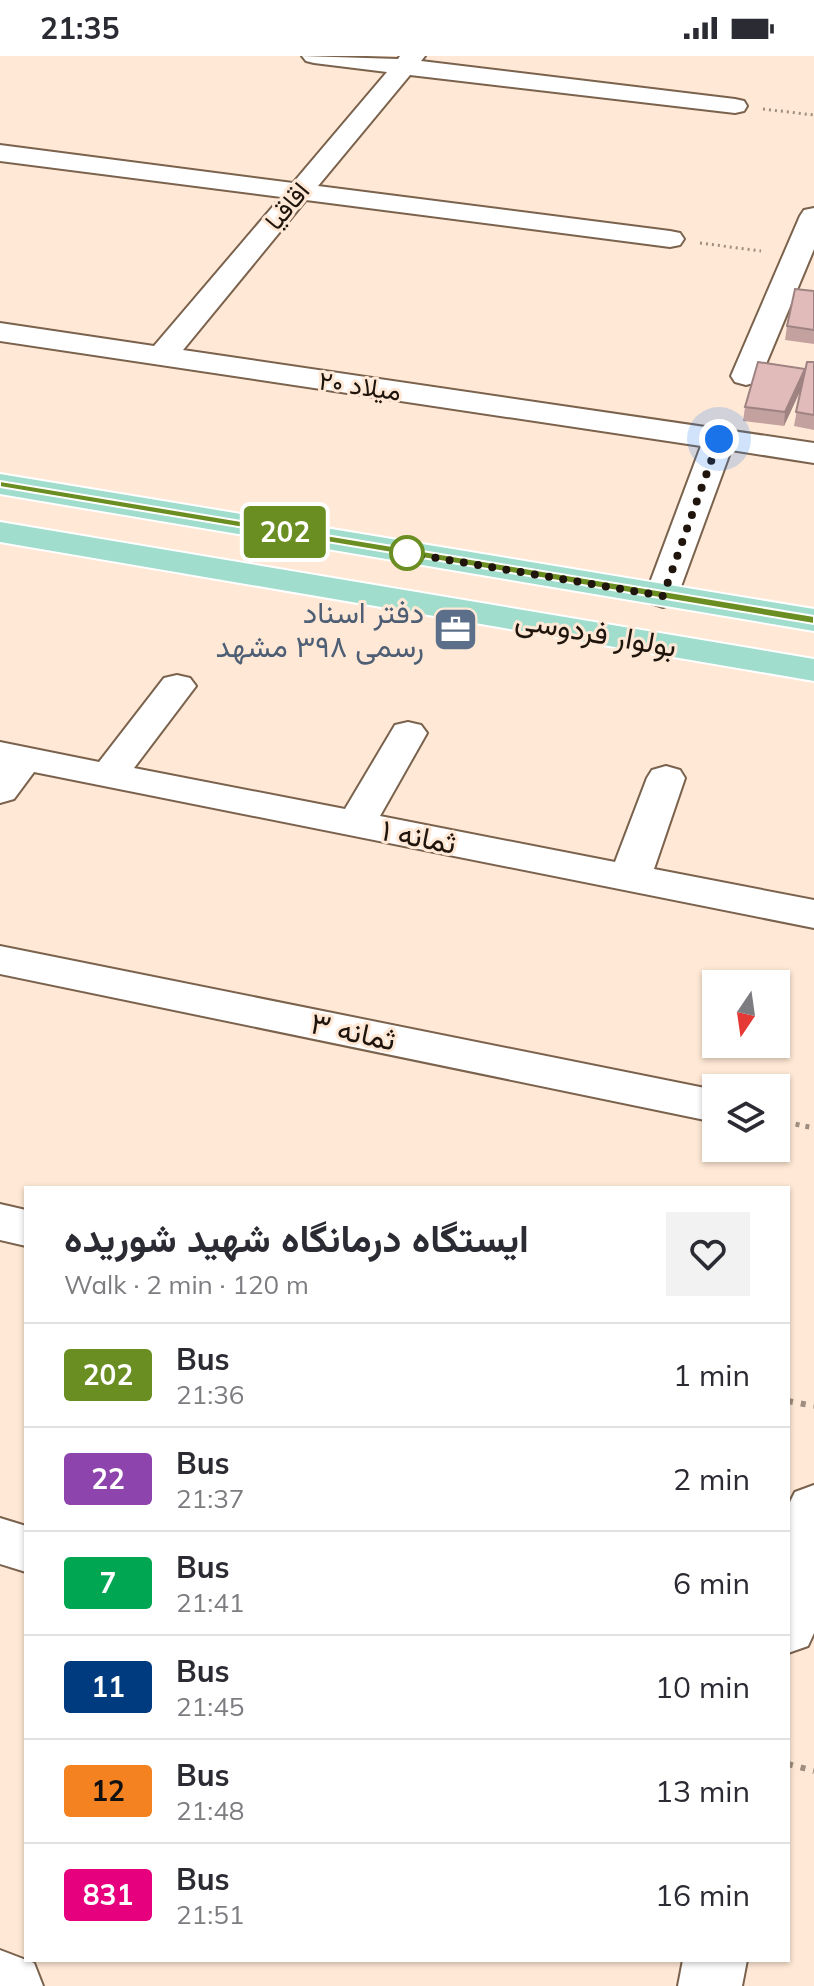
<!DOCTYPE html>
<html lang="en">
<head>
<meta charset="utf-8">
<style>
  :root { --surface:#fff; --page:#f2f2f3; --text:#2b2b33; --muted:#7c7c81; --line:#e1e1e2 }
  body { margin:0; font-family:Mulish,Vazirmatn,sans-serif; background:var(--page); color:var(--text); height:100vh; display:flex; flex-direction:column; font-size:30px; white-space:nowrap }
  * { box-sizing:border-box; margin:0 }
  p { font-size:26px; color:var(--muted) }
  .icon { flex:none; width:44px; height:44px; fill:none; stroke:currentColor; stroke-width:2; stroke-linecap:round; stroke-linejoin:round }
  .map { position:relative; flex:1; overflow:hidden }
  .side { position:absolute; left:24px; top:1130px; width:766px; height:776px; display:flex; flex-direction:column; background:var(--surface); border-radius:0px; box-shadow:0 2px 6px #0004 }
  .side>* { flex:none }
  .badge { padding:0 16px; border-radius:6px; font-size:28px; line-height:52px }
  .needle { width:52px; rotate:193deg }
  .controls { position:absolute; left:702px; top:914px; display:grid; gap:16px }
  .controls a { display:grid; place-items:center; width:88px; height:88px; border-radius:0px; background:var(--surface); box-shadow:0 2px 6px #0004; font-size:40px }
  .you { position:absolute; width:40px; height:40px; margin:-20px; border:6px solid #fff; border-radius:50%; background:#1a73e8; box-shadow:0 0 0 12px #1a73e833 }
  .map>.badge { position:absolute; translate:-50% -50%; box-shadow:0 0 0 4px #fff }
  .round { display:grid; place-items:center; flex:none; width:84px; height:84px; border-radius:0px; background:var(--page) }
  .summary { display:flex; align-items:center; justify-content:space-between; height:136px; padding:0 40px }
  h1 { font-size:38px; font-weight:700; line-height:60px }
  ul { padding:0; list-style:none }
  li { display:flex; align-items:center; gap:24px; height:104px; padding:0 40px; border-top:2px solid var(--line) }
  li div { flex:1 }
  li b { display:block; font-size:30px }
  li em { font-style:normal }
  li .badge { min-width:88px; font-weight:700; text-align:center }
  .status { display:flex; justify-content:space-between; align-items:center; height:56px; padding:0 40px; background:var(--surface); direction:ltr }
  .status svg { height:22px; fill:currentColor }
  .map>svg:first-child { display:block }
</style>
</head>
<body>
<div class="status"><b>21:35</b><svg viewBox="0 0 49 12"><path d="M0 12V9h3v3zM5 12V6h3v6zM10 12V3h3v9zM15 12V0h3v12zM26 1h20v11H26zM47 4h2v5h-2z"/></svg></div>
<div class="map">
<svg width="814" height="1930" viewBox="0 0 814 1930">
  <rect width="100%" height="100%" fill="#ffe9d6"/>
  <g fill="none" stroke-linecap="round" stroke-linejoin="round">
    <defs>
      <g id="minor">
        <polygon points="302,0 398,3 400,0 425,0 421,5 735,43 744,45 747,50 744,55 735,57 410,19 318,130 670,175 680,177 684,183 680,189 670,191 306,144 183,294 814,387 814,407 731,394 675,547 663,551 651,547 645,540 701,390 0,285 0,267 154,290 281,141 0,105 0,89 293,127 387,16 314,7 306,5"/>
        <polygon points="814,152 814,193 761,320 757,326 746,329 735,326 731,320 800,160 804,154"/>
        <polygon points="177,619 190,622 196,630 134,712 345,753 395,669 408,666 421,669 427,677 380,760 615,806 647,722 652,714 666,710 680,714 685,722 654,813 814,844 814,872 34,716 14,743 0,747 0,686 99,706 164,622"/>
        <polygon points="0,890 705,1032 716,1035 716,1061 705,1064 0,918"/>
        <polygon points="0,1148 26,1154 26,1190 0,1184"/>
        <polygon points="0,1462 26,1470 26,1516 0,1508"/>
        <polygon points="0,1894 34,1907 43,1930 0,1930"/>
      </g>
      <g id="tertiary">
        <polygon points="814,1429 814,1577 808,1590 788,1597 788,1450 795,1436"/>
        <polygon points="683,1904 747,1904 742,1930 678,1930"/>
      </g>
      <g id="primary">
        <polygon points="0,418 814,553 814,575 0,438"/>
        <polygon points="0,466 814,603 814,625 0,486"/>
      </g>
    </defs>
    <use href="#minor" stroke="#7a624d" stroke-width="4"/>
    <use href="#tertiary" stroke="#7a624d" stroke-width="4"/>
    <use href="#primary" stroke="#fff" stroke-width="4"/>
    <g stroke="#9f8e80" stroke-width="3" stroke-dasharray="2 4" stroke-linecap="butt">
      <polyline points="763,53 814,59"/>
      <polyline points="700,187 761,195"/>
    </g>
    <polyline stroke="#9f8e80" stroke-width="5" stroke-dasharray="4 6" stroke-linecap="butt" points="776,1064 814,1072"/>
    <g stroke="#9f8e80" stroke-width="6" stroke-dasharray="5 8" stroke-linecap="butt">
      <polyline points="788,1345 814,1350"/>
      <polyline points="788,1708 814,1715"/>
    </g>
    <use href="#minor" fill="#fff" fill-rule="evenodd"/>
    <use href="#tertiary" fill="#fff" fill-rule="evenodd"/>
    <use href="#primary" fill="#a1ddcc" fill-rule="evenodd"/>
  </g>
  <g fill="#c2a19f">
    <polygon points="814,235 814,288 785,284 787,270"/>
    <polygon points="814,306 814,374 794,370 801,332 784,370 743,365 745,351 805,313"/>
  </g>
  <polygon fill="#9e8382" points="805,313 804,327 784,370 785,356"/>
  <g fill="#e1bbb9" stroke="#9e8382" stroke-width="2">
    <polygon points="795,233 814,235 814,274 787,270"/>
    <polygon points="758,306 805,313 785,356 745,351"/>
    <polygon points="807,306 814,306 814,359 796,356"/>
  </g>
  <polygon fill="#6b8e23" stroke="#fff" stroke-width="2" points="0,425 814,560 814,568 0,431"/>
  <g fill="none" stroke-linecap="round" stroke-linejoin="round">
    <polyline stroke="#1f150d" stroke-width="8" stroke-dasharray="0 14.4" points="407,497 663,540 719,383"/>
  </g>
  <defs>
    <symbol id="office-square" viewBox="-11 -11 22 22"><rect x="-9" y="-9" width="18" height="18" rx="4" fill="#5c6f8a" stroke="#ffe9d6"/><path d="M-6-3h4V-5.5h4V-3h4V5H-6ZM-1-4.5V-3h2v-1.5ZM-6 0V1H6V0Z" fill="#fff"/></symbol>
  </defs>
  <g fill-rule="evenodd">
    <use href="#office-square" x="430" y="548" width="51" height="51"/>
  </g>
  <circle fill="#fff" stroke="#6b8e23" stroke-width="4" cx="407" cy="497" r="16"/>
  <g text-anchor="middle" stroke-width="6" stroke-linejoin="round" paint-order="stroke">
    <g font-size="26" fill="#1f150d" stroke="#ffe9d6">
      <text transform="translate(287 150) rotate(-50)" y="9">اقاقیا</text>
      <text transform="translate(360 330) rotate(8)" y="9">میلاد ۲۰</text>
    </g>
    <g font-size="30" fill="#4e5e75" stroke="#ffe9d6" text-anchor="end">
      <text x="424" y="567">دفتر اسناد<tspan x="424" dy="34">رسمی ۳۹۸ مشهد</tspan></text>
    </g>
    <g font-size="30" fill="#1f150d" stroke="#ffe9d6">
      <text transform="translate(596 577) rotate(10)" y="10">بولوار فردوسی</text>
      <text transform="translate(419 781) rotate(11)" y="10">ثمانه ۱</text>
      <text transform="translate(353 976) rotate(12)" y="10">ثمانه ۳</text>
    </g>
  </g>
</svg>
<div class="controls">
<a><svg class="needle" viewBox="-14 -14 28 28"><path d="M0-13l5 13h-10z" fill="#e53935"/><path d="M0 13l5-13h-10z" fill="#7c7c81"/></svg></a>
<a><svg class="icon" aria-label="layers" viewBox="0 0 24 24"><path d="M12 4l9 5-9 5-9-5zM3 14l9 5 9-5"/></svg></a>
</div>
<div class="you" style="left:719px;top:383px"></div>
<b class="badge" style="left:285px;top:476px;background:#6b8e23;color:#fff">202</b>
<section class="side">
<div class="summary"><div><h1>ایستگاه درمانگاه شهید شوریده</h1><p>Walk · 2 min · 120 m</p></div><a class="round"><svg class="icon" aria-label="heart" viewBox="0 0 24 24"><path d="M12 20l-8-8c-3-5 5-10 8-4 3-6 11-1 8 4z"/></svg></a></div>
<ul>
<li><span class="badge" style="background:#6b8e23;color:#fff">202</span><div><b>Bus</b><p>21:36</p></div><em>1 min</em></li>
<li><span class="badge" style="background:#8e44ad;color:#fff">22</span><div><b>Bus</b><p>21:37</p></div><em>2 min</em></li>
<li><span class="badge" style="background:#00a651;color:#fff">7</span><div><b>Bus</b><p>21:41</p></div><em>6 min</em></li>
<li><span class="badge" style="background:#003b80;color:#fff">11</span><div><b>Bus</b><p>21:45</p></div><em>10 min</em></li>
<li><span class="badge" style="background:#f58220;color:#111">12</span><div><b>Bus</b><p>21:48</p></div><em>13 min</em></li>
<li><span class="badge" style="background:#e6007e;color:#fff">831</span><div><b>Bus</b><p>21:51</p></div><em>16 min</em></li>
</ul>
</section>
</div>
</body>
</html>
